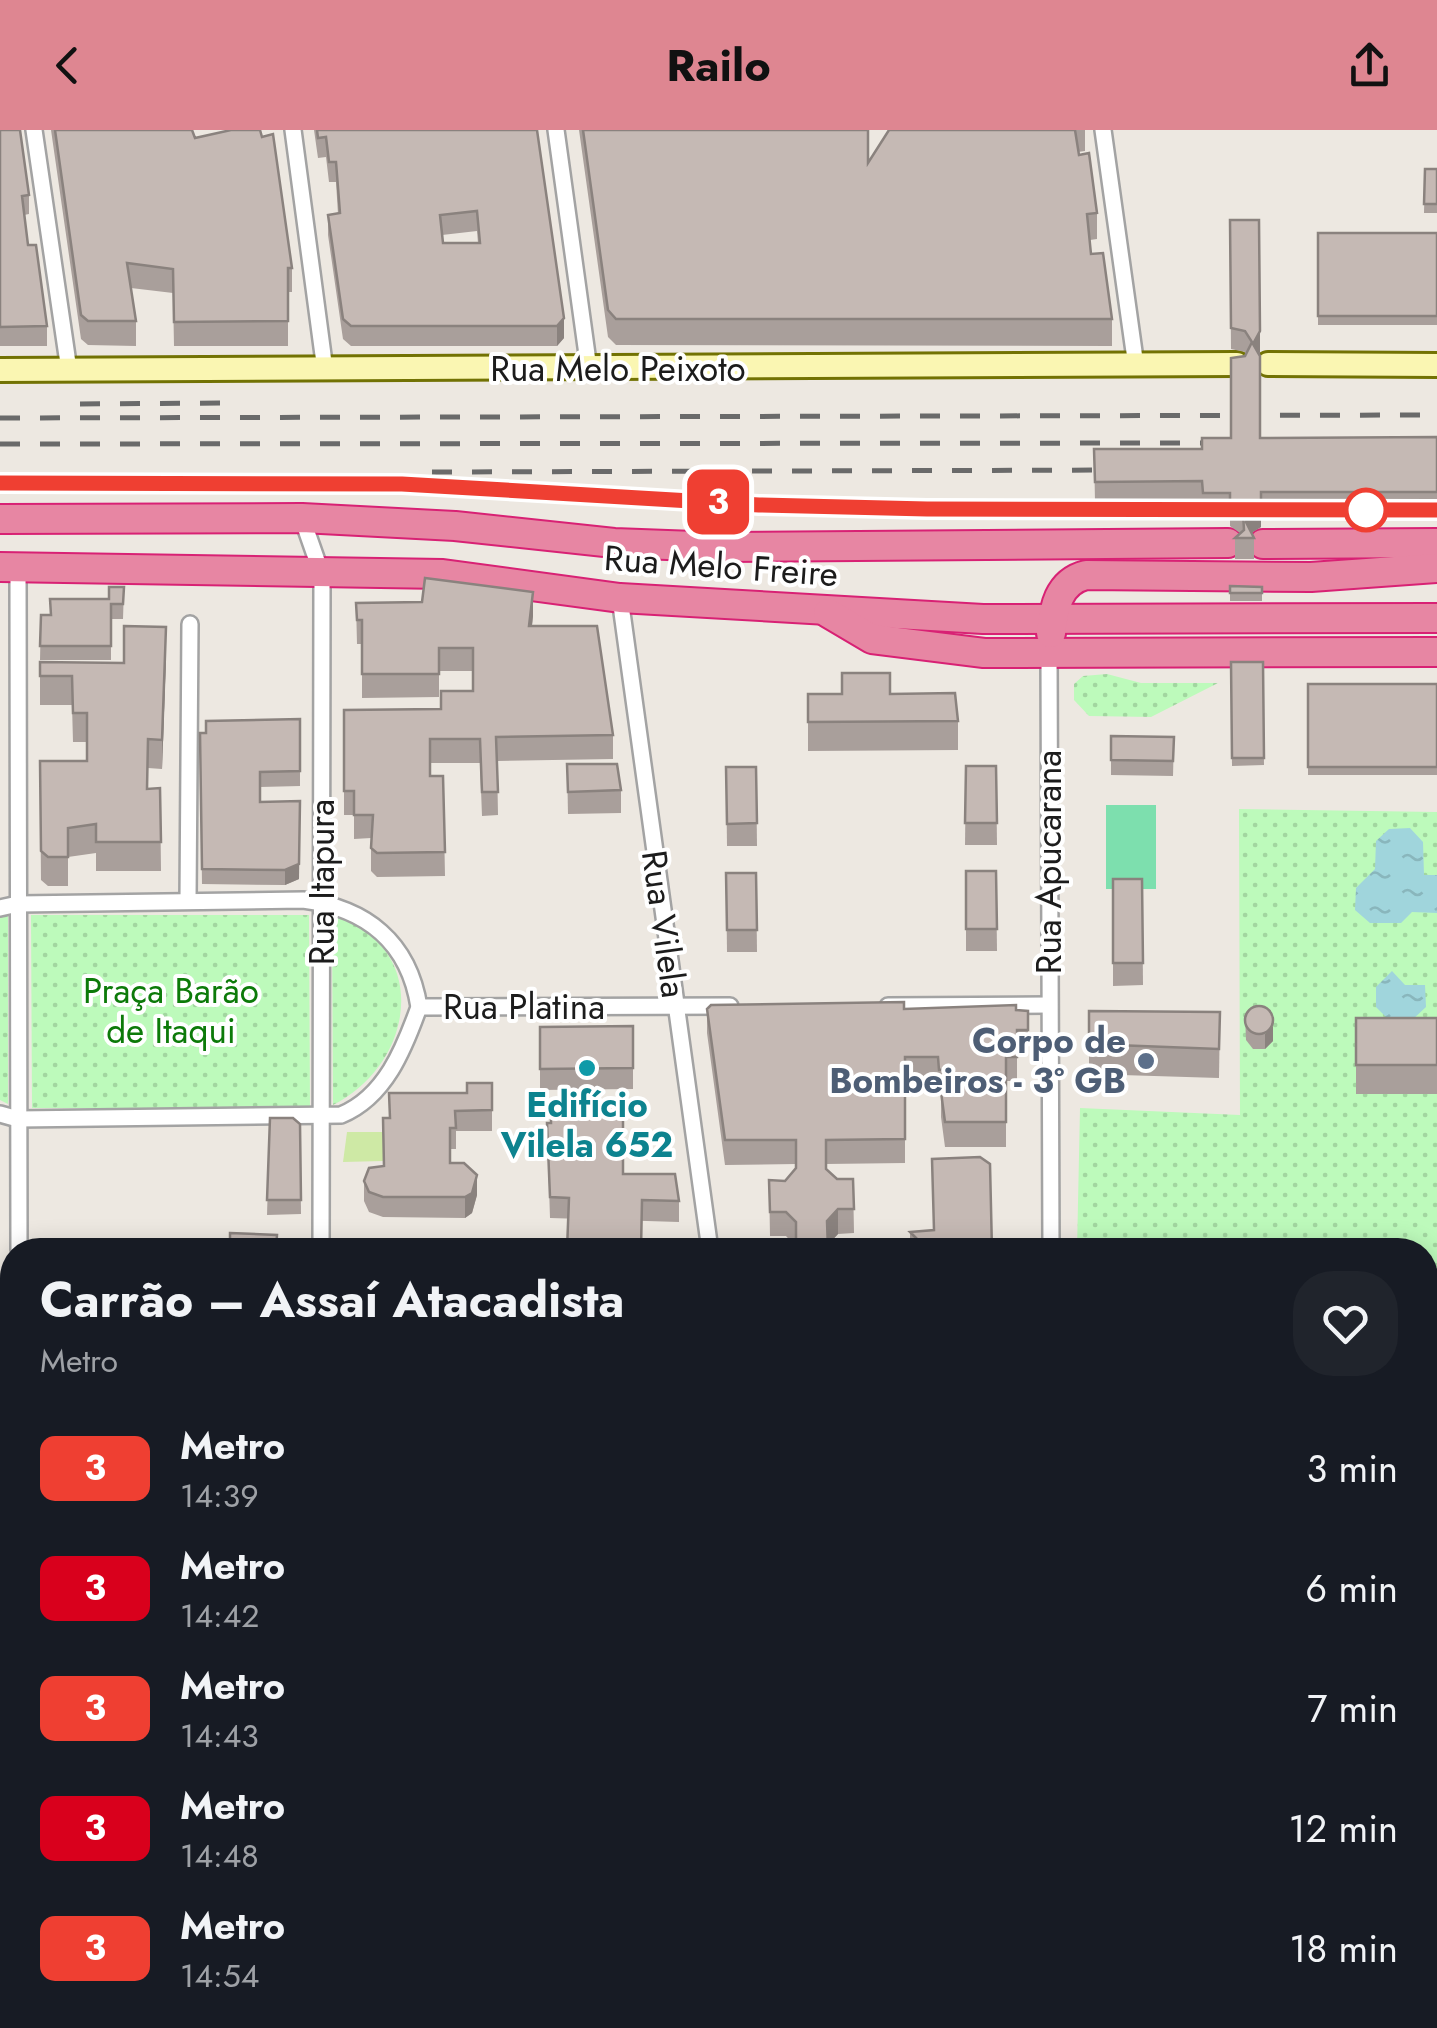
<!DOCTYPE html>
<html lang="en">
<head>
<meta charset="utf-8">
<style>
  :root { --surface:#171b24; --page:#20242c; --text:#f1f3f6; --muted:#9ea1a6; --accent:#de8691 }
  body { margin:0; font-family:Jost,sans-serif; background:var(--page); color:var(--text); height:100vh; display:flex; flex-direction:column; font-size:38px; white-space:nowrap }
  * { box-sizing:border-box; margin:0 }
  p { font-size:32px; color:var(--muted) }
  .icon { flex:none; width:55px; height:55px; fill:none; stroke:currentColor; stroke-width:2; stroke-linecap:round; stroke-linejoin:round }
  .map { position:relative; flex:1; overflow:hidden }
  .side { position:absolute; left:0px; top:1108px; width:1438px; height:792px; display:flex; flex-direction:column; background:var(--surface); border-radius:40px 40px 0 0; box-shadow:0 5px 25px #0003 }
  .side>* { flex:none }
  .badge { padding:0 20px; border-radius:15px; font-size:35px; line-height:65px }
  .map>.badge { position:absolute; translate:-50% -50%; box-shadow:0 0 0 5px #fff }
  .round { display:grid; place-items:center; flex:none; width:105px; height:105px; border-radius:40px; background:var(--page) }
  .summary { display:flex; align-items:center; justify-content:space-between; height:170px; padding:0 40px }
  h1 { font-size:48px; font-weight:700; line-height:75px }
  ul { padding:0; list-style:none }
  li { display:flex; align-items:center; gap:30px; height:120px; padding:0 40px }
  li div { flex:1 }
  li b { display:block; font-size:38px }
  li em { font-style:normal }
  li .badge { min-width:110px; font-weight:700; text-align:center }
  header { display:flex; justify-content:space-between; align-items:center; height:130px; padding:0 40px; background:var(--accent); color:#111; font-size:45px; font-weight:700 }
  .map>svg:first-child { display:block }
</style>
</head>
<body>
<header><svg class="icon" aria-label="back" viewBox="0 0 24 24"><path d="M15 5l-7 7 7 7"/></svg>Railo<svg class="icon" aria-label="share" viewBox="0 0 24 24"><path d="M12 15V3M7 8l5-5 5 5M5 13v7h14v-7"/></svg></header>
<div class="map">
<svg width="1437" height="1898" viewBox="0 0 1437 1898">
  <defs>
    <pattern id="park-dots" width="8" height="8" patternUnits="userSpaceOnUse" patternTransform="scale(2.5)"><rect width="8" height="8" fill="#bdfabb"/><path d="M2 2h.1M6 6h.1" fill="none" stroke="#a2d6a0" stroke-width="1.8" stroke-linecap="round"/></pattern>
    <pattern id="water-ripples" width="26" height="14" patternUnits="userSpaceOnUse" patternTransform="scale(2.5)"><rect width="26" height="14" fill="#a0d5dc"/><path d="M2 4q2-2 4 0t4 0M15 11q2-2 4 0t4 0" fill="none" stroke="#89b6bc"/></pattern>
  </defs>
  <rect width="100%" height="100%" fill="#ede8e1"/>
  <g fill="url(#park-dots)">
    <polygon points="1107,544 1141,553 1218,553 1151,587 1089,586 1074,570 1074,554 1083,546"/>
    <polygon points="1239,679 1437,682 1437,1735 1425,1735 1425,1120 1077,1120 1080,978 1240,985"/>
    <polygon points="8,784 8,974 0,970 0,788"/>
    <polygon points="31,785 309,785 310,978 32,978"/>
    <path d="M332,785C431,815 417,932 333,975Z"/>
  </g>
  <polygon fill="#cee9a5" points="347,1002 383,1002 383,1031 343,1032"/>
  <rect fill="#7ddfae" x="1106" y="675" width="50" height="84"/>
  <g fill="url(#water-ripples)">
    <polygon points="1410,698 1423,712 1424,745 1437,745 1437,783 1412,782 1401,793 1370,793 1355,780 1356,758 1375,739 1376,711 1389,699"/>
    <polygon points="1392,841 1405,855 1425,855 1426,877 1411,891 1390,891 1376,877 1376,857"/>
  </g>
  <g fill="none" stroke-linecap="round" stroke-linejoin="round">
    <defs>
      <g id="street">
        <polyline points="34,0 69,240"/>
        <polyline points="293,0 325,240"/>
        <polyline points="556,0 589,239"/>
        <polyline points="1103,0 1136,236"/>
        <polyline points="302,388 322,445 321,1120"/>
        <polyline points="18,437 19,1120"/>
        <polyline points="620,468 710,1120"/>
        <polyline points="1049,525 1051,1120"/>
        <polyline points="188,771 190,494"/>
        <path d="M0,778L18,774L303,770C366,778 409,812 419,877C404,919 385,967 341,985L18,989L0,984"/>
        <polyline points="888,876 1049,875"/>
        <polyline points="419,877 730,876"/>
        <polyline points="0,1408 12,1408"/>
        <polyline points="1425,1746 1437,1746"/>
        <polyline points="817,1888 819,1898"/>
        <polyline points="1050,1898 1050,1888"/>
      </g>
      <g id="secondary">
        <polyline points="1268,234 1437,235"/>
        <polyline points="0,240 1237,234"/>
        <polyline points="0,1749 12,1749"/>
        <polyline points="324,1888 324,1898"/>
      </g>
      <g id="highway">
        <polyline points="0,389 302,388 455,396 614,413 721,417 1228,413"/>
        <polyline points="1263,414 1437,413"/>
        <polyline points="0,437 443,444 620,468 983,489 1437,488"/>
        <polyline points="828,483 872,509 984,523 1437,522"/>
        <path d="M1051,503C1054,478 1058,452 1086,445L1311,447L1437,438"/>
      </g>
    </defs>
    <use href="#street" stroke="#a3a3a3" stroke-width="20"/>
    <use href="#secondary" stroke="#727203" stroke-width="28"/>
    <use href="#highway" stroke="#d82174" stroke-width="32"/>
    <use href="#street" stroke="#fff" stroke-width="15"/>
    <use href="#secondary" stroke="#faf6b2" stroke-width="22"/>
    <use href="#highway" stroke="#e786a3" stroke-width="28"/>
    <g stroke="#6a6a6a" stroke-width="5" stroke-dasharray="20 20" stroke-linecap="butt">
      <polyline points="80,274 230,273"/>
      <polyline points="0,288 1437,285"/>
      <polyline points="0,314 1232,313"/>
      <polyline points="432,342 1122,340"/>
      <polyline points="0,353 402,354 759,375 1229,380"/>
    </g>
  </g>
  <g fill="#a99f9b" fill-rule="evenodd">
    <polygon points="0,0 29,65 29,84 24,85 28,115 47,196 47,216 0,216"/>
    <polygon points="51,0 192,0 195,8 292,138 292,162 288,162 288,216 174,216 173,163 131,158 136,191 136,216 88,215 81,209"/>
    <path d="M314,0H537L564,208L557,216H351L343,209L328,105V85L338,84L336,52H329L326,27L318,28ZM477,101L478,113H443L442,105Z"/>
    <polygon points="579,0 868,0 868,33 889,0 1085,0 1085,21 1078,22 1097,83 1097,109 1090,110 1091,124 1112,189 1112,216 616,215 608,207"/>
    <polygon points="1425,39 1437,39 1437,83 1424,83"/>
    <polygon points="1230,90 1260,222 1260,308 1437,307 1437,383 1261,383 1261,397 1251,403 1254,408 1254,429 1235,429 1235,408 1240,403 1230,396 1230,383 1203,383 1202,372 1095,372 1094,319 1202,319 1231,308 1246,224 1245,222 1231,219"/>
    <rect x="1318" y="103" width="119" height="92"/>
    <polygon points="1230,456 1262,457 1262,471 1230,471"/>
    <polygon points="124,457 123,489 111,489 111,530 40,530 41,485 50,485 109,469"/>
    <polygon points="356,473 533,486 532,496 613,605 613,629 497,631 498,685 482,686 480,633 430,633 430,646 443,646 445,746 377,747 371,741 371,708 354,709 354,685 344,685 344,580 441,579 473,561 473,541 439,541 439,567 362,568 362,514 357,514"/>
    <polygon points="166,526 162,639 148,638 148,659 160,658 161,741 96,741 96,723 68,727 68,756 48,756 41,750 40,631 87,631 87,612 73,612 72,575 40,575 40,532 124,533"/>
    <polygon points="1231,532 1263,532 1264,635 1232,636"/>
    <rect x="1308" y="554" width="129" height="91"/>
    <polygon points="808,564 890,564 958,591 958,620 808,621"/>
    <polygon points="300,589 300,656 260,657 260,672 299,749 285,755 202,754 200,603"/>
    <polygon points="1111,606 1174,607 1173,646 1111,645"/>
    <polygon points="567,634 621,660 621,683 568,684"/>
    <polygon points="966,636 996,636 997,715 965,715"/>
    <polygon points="726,637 756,637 757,716 727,716"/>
    <polygon points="966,741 996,741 997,821 966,821"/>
    <polygon points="726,743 756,743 757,822 727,822"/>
    <polygon points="1113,749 1142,749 1143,855 1113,856"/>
    <polygon points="707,879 1028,881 1028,924 1017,924 1017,951 1006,951 1006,1017 945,1017 941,987 941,964 939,964 938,951 905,952 905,1033 826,1034 826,1039 837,1049 853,1049 854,1103 838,1104 827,1115 796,1117 786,1106 770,1106 769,1050 785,1051 796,1039 796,1034 725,1035 707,903"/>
    <polygon points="1089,881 1220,882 1219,948 1089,944"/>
    <polygon points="1245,885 1273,911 1265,919 1253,919 1246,910"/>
    <rect x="1356" y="888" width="81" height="76"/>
    <polygon points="633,896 633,959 540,960 540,897"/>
    <polygon points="492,953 492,1001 456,1001 456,1019 450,1019 450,1033 477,1065 472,1083 465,1088 383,1087 369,1082 364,1071 364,1051 383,1036 389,988 467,963"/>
    <polygon points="573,986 623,1044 679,1071 679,1092 550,1088 547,993"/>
    <polygon points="270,988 300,994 301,1084 267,1085"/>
    <polygon points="910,1102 992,1120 910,1120"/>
    <polygon points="1425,1274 1428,1274 1429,1350 1425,1350"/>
    <polygon points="1425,1756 1437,1756 1437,1888 1187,1889 1187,1888 1425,1888"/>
    <polygon points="0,1758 12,1758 12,1888 32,1888 32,1892 0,1893"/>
    <polygon points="67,1888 100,1888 100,1889 67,1890"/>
    <polygon points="128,1888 274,1888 274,1891 128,1892"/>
    <polygon points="345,1888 445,1888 445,1891 350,1892"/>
    <polygon points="497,1888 791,1888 789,1891 497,1891"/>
    <polygon points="849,1888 997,1888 997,1890 851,1890"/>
    <polygon points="1073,1888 1143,1888 1143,1889 1073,1891"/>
  </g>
  <g fill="#8a827e">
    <polygon points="564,188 564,208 557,216 557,196"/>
    <polygon points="1260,201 1260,222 1253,235 1253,214"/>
    <polygon points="1261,376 1261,397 1248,405 1246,392 1248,384"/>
    <polygon points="533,462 533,486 529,520 529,496"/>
    <polygon points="166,497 166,526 162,639 162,610"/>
    <polygon points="300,686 299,749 285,755 285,740"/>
    <polygon points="1273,896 1273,911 1265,919 1265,904"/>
    <polygon points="477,1045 477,1065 472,1083 465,1088 465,1067"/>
    <polygon points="838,1079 838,1104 827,1116 827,1091"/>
  </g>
  <g fill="#c5b9b4" stroke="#8a827e" stroke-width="2.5" fill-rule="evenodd">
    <polygon points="0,0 20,0 29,65 22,66 28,115 36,115 47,196 0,197"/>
    <polygon points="55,0 192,0 195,8 231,0 260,0 262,7 273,4 292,138 288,138 288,191 174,192 173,139 127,133 136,191 88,191 81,185"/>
    <path d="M317,0H537L564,188L557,196H351L343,189L328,85L340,83L336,32H329L326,7L318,8ZM477,81L480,113H443L440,85Z"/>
    <polygon points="583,0 868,0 868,33 889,0 1075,0 1079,25 1089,23 1097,83 1087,84 1091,124 1103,123 1112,189 616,189 608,180"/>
    <polygon points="1425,39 1437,39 1437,74 1424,74"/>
    <polygon points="1230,90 1259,90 1260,201 1253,214 1260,226 1260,308 1437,307 1437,362 1261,362 1261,376 1248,384 1246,392 1254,408 1235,408 1244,400 1243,384 1230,375 1230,363 1203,363 1202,351 1095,352 1094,319 1202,319 1202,308 1231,308 1231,228 1245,226 1252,212 1245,201 1231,198"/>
    <rect x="1318" y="103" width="119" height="83"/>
    <polygon points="425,448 533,462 529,496 597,496 613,605 496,607 498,662 482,662 480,609 430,609 430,646 443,646 445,722 377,723 371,718 373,685 354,685 354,661 344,661 344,580 441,579 441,561 473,561 473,518 439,518 439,544 362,544 362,490 357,490 356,473 422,472"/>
    <polygon points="1230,456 1262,457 1262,463 1230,463"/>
    <polygon points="109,457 124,457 123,474 111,474 111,516 40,516 41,485 51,485 50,469 109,469"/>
    <polygon points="124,496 166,497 162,610 148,609 147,659 160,658 161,712 96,712 96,694 68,698 68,727 48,727 41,721 40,631 87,631 87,583 73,583 72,546 40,546 40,532 124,533"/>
    <polygon points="1231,532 1263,532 1264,628 1232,628"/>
    <polygon points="842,543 890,543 890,564 955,563 958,591 808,592 808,564 842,564"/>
    <rect x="1308" y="554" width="129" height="83"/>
    <polygon points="300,589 300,641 260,642 260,672 300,671 299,734 285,740 202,739 200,603 206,603 206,591"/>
    <polygon points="1111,606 1174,607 1173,631 1111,630"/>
    <polygon points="567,634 617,634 621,660 568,662"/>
    <polygon points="966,636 996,636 997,693 965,693"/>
    <polygon points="726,637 756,637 757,693 727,694"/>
    <polygon points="966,741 996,741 997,799 966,799"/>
    <polygon points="726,743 756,743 757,800 727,800"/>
    <polygon points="1113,749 1142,749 1143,833 1113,833"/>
    <polygon points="904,872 904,879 1016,875 1016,880 1028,881 1028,900 1017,900 1017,927 1006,927 1006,992 945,992 941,962 949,939 939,940 938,927 905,927 905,1009 826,1010 826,1039 837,1049 853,1049 854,1079 838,1079 827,1091 828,1120 796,1120 796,1092 786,1082 770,1082 769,1050 785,1051 796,1038 796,1010 725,1010 707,879 711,875"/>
    <circle cx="1259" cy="890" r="14"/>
    <polygon points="1089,881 1220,882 1219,919 1089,914"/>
    <rect x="1356" y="888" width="81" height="47"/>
    <polygon points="633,896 633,938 540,939 540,897"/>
    <polygon points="467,953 492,953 492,980 455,981 456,998 450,998 450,1033 464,1033 477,1045 472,1063 465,1067 383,1067 369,1062 364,1051 369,1038 384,1036 383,988 390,988 389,963 467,963"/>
    <polygon points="623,973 623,1044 675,1044 679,1071 642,1070 641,1120 567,1120 569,1068 550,1067 547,993 551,993 551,975 573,975 573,986 601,986 601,974"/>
    <polygon points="270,988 293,988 300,994 301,1070 267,1070"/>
    <polygon points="980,1027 990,1034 992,1120 928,1120 910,1102 934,1100 932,1029"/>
    <polygon points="230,1103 277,1105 276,1120 214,1120 214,1112 230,1113"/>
    <polygon points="1425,1274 1428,1274 1429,1328 1425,1328"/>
    <rect x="1425" y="1756" width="12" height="116"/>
    <rect x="0" y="1758" width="12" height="118"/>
  </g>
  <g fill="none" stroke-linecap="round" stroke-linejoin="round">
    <defs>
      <polyline id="line" points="0,353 402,354 759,375 927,379 1437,380"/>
    </defs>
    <use href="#line" stroke="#fff" stroke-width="22"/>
    <use href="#line" stroke="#ef3f32" stroke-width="15"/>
  </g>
  <circle fill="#fff" stroke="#ef3f32" stroke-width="5" cx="1366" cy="380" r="20"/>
  <circle fill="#5c6f8a" stroke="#fff" stroke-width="4" cx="1146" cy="931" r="10"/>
  <circle fill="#0f9aa8" stroke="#fff" stroke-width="4" cx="587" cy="938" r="10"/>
  <g text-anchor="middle" stroke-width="8" stroke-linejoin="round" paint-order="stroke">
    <g font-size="35" fill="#1c1c1c" stroke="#fff">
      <text x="618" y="251">Rua Melo Peixoto</text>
      <text transform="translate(721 436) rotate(4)" y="12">Rua Melo Freire</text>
      <text transform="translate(1049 732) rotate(-90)" y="12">Rua Apucarana</text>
      <text transform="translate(322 752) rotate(-90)" y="12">Rua Itapura</text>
      <text transform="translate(664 794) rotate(82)" y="12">Rua Vilela</text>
      <text x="524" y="889">Rua Platina</text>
    </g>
    <g font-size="35" fill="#0c7a09" stroke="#fff">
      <text x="171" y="873">Praça Barão<tspan x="171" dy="40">de Itaqui</tspan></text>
    </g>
    <g font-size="35" font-weight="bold" fill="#4e5e75" stroke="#fff" text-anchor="end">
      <text x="1126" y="923">Corpo de<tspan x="1126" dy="40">Bombeiros - 3º GB</tspan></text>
    </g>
    <g font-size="35" font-weight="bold" fill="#0d838f" stroke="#fff">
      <text x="587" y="987">Edifício<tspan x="587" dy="40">Vilela 652</tspan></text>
    </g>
  </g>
</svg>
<b class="badge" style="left:718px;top:372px;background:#ef3f32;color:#fff">3</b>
<section class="side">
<div class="summary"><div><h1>Carrão – Assaí Atacadista</h1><p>Metro</p></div><a class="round"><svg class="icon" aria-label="heart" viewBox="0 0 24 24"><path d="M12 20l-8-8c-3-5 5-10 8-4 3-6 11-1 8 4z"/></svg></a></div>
<ul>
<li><span class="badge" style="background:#ef3f32;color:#fff">3</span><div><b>Metro</b><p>14:39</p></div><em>3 min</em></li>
<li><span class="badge" style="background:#d9001c;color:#fff">3</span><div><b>Metro</b><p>14:42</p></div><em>6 min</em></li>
<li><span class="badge" style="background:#ef3f32;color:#fff">3</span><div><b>Metro</b><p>14:43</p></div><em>7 min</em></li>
<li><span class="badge" style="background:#d9001c;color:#fff">3</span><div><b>Metro</b><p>14:48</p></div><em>12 min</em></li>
<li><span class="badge" style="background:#ef3f32;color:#fff">3</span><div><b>Metro</b><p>14:54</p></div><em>18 min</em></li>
</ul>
</section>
</div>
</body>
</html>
